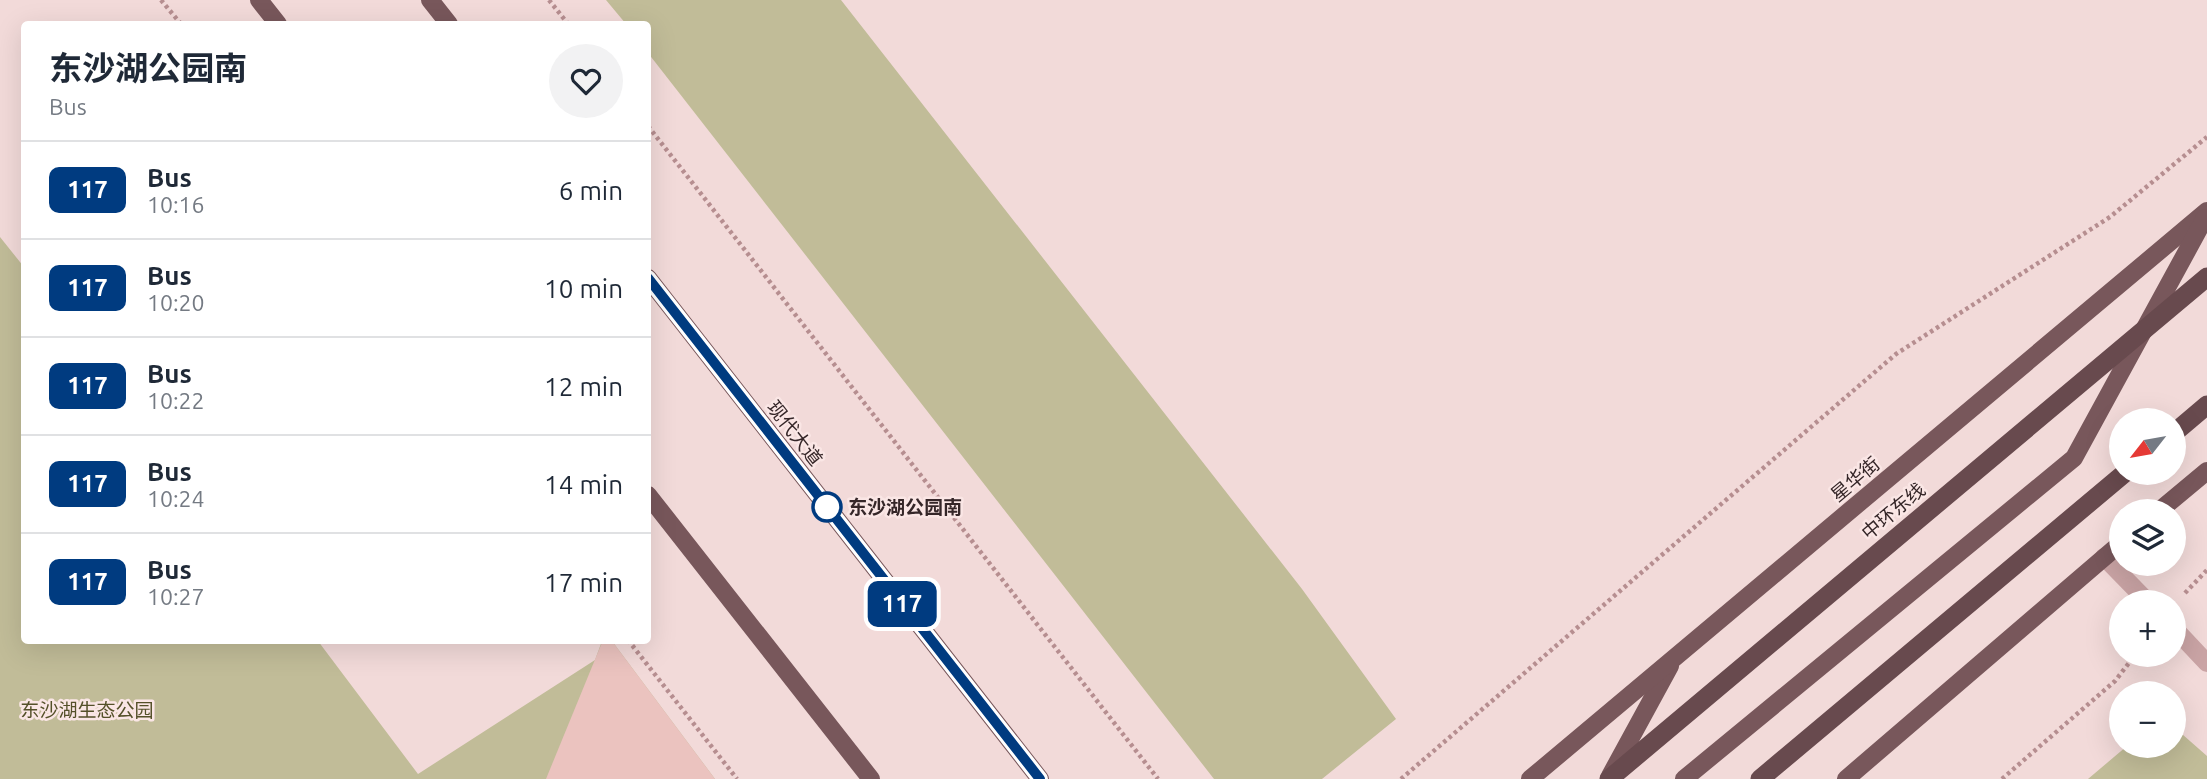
<!DOCTYPE html>
<html lang="en">
<head>
<meta charset="utf-8">
<style>
  :root { --surface:#fff; --page:#f2f2f3; --text:#1f2937; --muted:#747a83; --line:#e0e1e3 }
  body { margin:0; font-family:Ubuntu,"Noto Sans SC",sans-serif; background:var(--page); color:var(--text); height:100vh; display:flex; flex-direction:column; font-size:26px; white-space:nowrap }
  * { box-sizing:border-box; margin:0 }
  p { font-size:23px; color:var(--muted) }
  .icon { flex:none; width:38px; height:38px; fill:none; stroke:currentColor; stroke-width:2; stroke-linecap:round; stroke-linejoin:round }
  .map { position:relative; flex:1; overflow:hidden }
  .details { position:absolute; left:21px; top:21px; width:630px; height:623px; display:flex; flex-direction:column; background:var(--surface); border-radius:7px; box-shadow:0 7px 28px #0002 }
  .details>* { flex:none }
  .badge { padding:0 14px; border-radius:10px; font-size:24px; line-height:46px }
  .needle { width:46px; rotate:239deg }
  .tools { position:absolute; left:2109px; top:408px; display:grid; gap:14px }
  .tools a { display:grid; place-items:center; width:77px; height:77px; border-radius:50%; background:var(--surface); box-shadow:0 7px 28px #0002; font-size:35px }
  .map>.badge { position:absolute; translate:-50% -50%; box-shadow:0 0 0 4px #fff }
  .round { display:grid; place-items:center; flex:none; width:74px; height:74px; border-radius:37px; background:var(--page) }
  .head { display:flex; align-items:center; justify-content:space-between; height:119px; padding:0 28px }
  h1 { font-size:33px; font-weight:700; line-height:52px }
  ul { padding:0; list-style:none }
  li { display:flex; align-items:center; gap:21px; height:98px; padding:0 28px; border-top:2px solid var(--line) }
  li div { flex:1 }
  li b { display:block; font-size:26px }
  li em { font-style:normal }
  li .badge { min-width:77px; font-weight:700; text-align:center }
  .map>svg:first-child { display:block }
</style>
</head>
<body>
<div class="map">
<svg width="2207" height="779" viewBox="0 0 2207 779">
  <rect width="100%" height="100%" fill="#f2dad9"/>
  <g fill="#c1bc98">
    <polygon points="606,0 841,0 1302,589 1396,719 1322,779 1214,779 648,53 648,24 626,24"/>
    <polygon points="0,237 24,267 24,640 318,641 418,774 595,660 602,641 612,641 715,779 0,779"/>
    <polygon points="2174,727 2207,756 2207,779 2088,779 2127,746 2174,746"/>
  </g>
  <polygon fill="#ebc3bf" points="603,640 612,641 715,779 546,779"/>
  <g fill="none" stroke-linecap="round" stroke-linejoin="round">
    <g stroke="#b68e90" stroke-width="4.5" stroke-dasharray="3.5 3.5" stroke-linecap="butt">
      <polyline points="161,0 181,24"/>
      <polyline points="549,0 568,24"/>
      <polyline points="648,126 1158,779"/>
      <polyline points="2185,593 2207,570"/>
      <polyline points="628,640 737,779"/>
      <polyline points="1401,779 1896,354 2110,217 2207,137"/>
      <polyline points="2002,779 2115,681 2136,654"/>
    </g>
    <g stroke="#caa4a5" stroke-width="18">
      <polyline points="2104,557 2148,602"/>
      <polyline points="2174,628 2207,663"/>
    </g>
    <g stroke="#78575b" stroke-width="18">
      <polyline points="259,0 278,24"/>
      <polyline points="430,0 449,24"/>
      <polyline points="648,278 1040,779"/>
      <polyline points="648,495 871,779"/>
      <polyline points="2159,511 2207,471"/>
      <polyline points="1610,776 1670,666"/>
      <polyline points="1530,779 2207,211"/>
      <polyline points="1684,779 2074,458 2205,218"/>
      <polyline points="1846,779 2121,543"/>
    </g>
    <g stroke="#684a4e" stroke-width="19">
      <polyline points="2174,433 2207,405"/>
      <polyline points="1760,779 2126,472"/>
    </g>
    <polyline stroke="#684a4e" stroke-width="19" points="1609,779 2207,277"/>
  </g>
  <g fill="none" stroke-linecap="round" stroke-linejoin="round">
    <defs>
      <polyline id="line" points="648,278 1040,779"/>
    </defs>
    <use href="#line" stroke="#fff" stroke-width="16"/>
    <use href="#line" stroke="#003b80" stroke-width="10"/>
  </g>
  <circle fill="#fff" stroke="#003b80" stroke-width="3.5" cx="827" cy="507" r="14"/>
  <g text-anchor="middle" stroke-width="5" stroke-linejoin="round" paint-order="stroke">
    <g font-size="19" fill="#352628" stroke="#fae6e5">
      <text transform="translate(795 433) rotate(52)" y="7">现代大道</text>
      <text transform="translate(1855 479) rotate(-40)" y="7">星华街</text>
      <text transform="translate(1893 511) rotate(-40)" y="7">中环东线</text>
    </g>
    <g font-size="19" font-weight="bold" fill="#352628" stroke="#fae6e5" text-anchor="start">
      <text x="848" y="514">东沙湖公园南</text>
    </g>
    <g font-size="19" fill="#545029" stroke="#fae6e5">
      <text x="87" y="717">东沙湖生态公园</text>
    </g>
  </g>
</svg>
<div class="tools">
<a><svg class="needle" viewBox="-14 -14 28 28"><path d="M0-13l5 13h-10z" fill="#e53935"/><path d="M0 13l5-13h-10z" fill="#747a83"/></svg></a>
<a><svg class="icon" aria-label="layers" viewBox="0 0 24 24"><path d="M12 4l9 5-9 5-9-5zM3 14l9 5 9-5"/></svg></a>
<a>+</a>
<a>−</a>
</div>
<b class="badge" style="left:902px;top:604px;background:#003b80;color:#fff">117</b>
<section class="details">
<div class="head"><div><h1>东沙湖公园南</h1><p>Bus</p></div><a class="round"><svg class="icon" aria-label="heart" viewBox="0 0 24 24"><path d="M12 20l-8-8c-3-5 5-10 8-4 3-6 11-1 8 4z"/></svg></a></div>
<ul>
<li><span class="badge" style="background:#003b80;color:#fff">117</span><div><b>Bus</b><p>10:16</p></div><em>6 min</em></li>
<li><span class="badge" style="background:#003b80;color:#fff">117</span><div><b>Bus</b><p>10:20</p></div><em>10 min</em></li>
<li><span class="badge" style="background:#003b80;color:#fff">117</span><div><b>Bus</b><p>10:22</p></div><em>12 min</em></li>
<li><span class="badge" style="background:#003b80;color:#fff">117</span><div><b>Bus</b><p>10:24</p></div><em>14 min</em></li>
<li><span class="badge" style="background:#003b80;color:#fff">117</span><div><b>Bus</b><p>10:27</p></div><em>17 min</em></li>
</ul>
</section>
</div>
</body>
</html>
